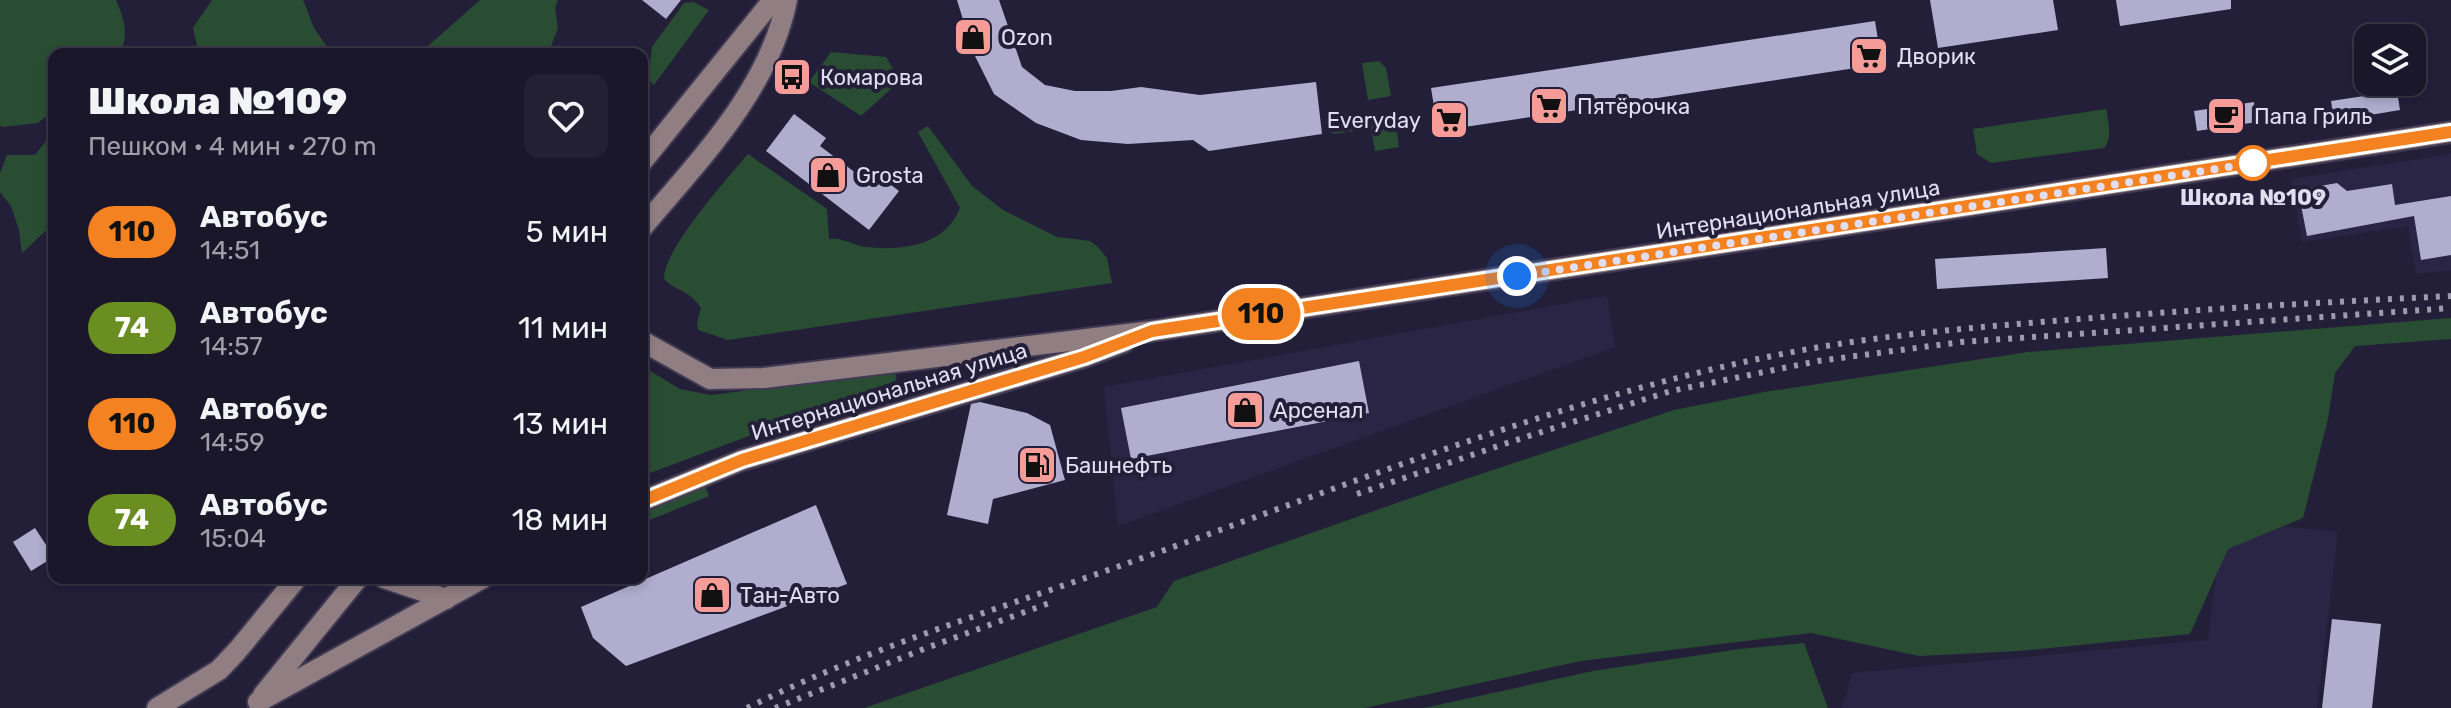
<!DOCTYPE html>
<html lang="ru">
<head>
<meta charset="utf-8">
<style>
  :root { --surface:#1b172b; --page:#242033; --text:#f1f3f6; --muted:#a09fa9; --line:#393647 }
  body { margin:0; font-family:Rubik,sans-serif; background:var(--page); color:var(--text); height:100vh; display:flex; flex-direction:column; font-size:30px; white-space:nowrap }
  * { box-sizing:border-box; margin:0 }
  p { font-size:26px; color:var(--muted) }
  .icon { flex:none; width:44px; height:44px; fill:none; stroke:currentColor; stroke-width:2; stroke-linecap:round; stroke-linejoin:round }
  .map { position:relative; flex:1; overflow:hidden }
  .details { position:absolute; left:48px; top:48px; width:600px; height:536px; display:flex; flex-direction:column; background:var(--surface); border-radius:16px; box-shadow:0 4px 12px #0003,0 0 0 2px var(--line) }
  .details>* { flex:none }
  .badge { padding:0 16px; border-radius:26px; font-size:28px; line-height:52px }
  .fabs { position:absolute; left:2354px; top:24px; display:grid; gap:16px }
  .fabs a { display:grid; place-items:center; width:72px; height:72px; border-radius:16px; background:var(--surface); box-shadow:0 4px 12px #0003,0 0 0 2px var(--line); font-size:40px }
  .you { position:absolute; width:40px; height:40px; margin:-20px; border:6px solid #fff; border-radius:50%; background:#1a73e8; box-shadow:0 0 0 12px #1a73e833 }
  .map>.badge { position:absolute; translate:-50% -50%; box-shadow:0 0 0 4px #fff }
  .round { display:grid; place-items:center; flex:none; width:84px; height:84px; border-radius:16px; background:var(--page) }
  .head { display:flex; align-items:center; justify-content:space-between; height:136px; padding:0 40px }
  h1 { font-size:38px; font-weight:800; line-height:60px }
  ul { padding:0; list-style:none }
  li { display:flex; align-items:center; gap:24px; height:96px; padding:0 40px }
  li div { flex:1 }
  li b { display:block; font-size:30px }
  li em { font-style:normal }
  li .badge { min-width:88px; font-weight:700; text-align:center }
  .map>svg:first-child { display:block }
</style>
</head>
<body>
<div class="map">
<svg width="2451" height="708" viewBox="0 0 2451 708">
  <rect width="100%" height="100%" fill="#241f39"/>
  <g fill="#2a2445">
    <polygon points="2451,154 2451,270 2416,274 2408,226 2302,242 2291,179"/>
    <polygon points="1607,296 1615,347 1118,526 1104,387"/>
    <polygon points="2223,520 2338,532 2317,708 1842,708 1852,673 2208,640"/>
  </g>
  <g fill="#294d33">
    <path d="M0,0H116C124,19 130,36 119,54H54V110L38,123L2,127L0,125Z"/>
    <polygon points="212,0 303,0 314,28 332,54 199,54 193,28"/>
    <polygon points="480,0 558,0 555,8 558,28 548,54 419,54"/>
    <polygon points="693,2 709,10 654,85 648,79 652,47 684,3"/>
    <polygon points="831,52 886,57 900,81 861,116 809,82"/>
    <polygon points="1379,61 1386,68 1391,96 1368,100 1362,63"/>
    <path d="M2106,109C2108,121 2113,137 2104,148L1991,163L1977,154L1973,129Z"/>
    <polygon points="1394,114 1399,147 1375,151 1371,129 1333,134 1328,123"/>
    <path d="M928,126L972,186L1003,210L1057,237L1090,241L1098,247L1107,258L1112,283L728,340L698,330L697,322L701,308C688,288 679,294 664,279C664,248 727,179 748,154L827,209L829,239C842,237 853,245 866,247C902,251 945,246 960,208L918,132Z"/>
    <polygon points="54,131 54,223 22,253 19,230 11,206 0,192 0,173 7,155 35,155"/>
    <polygon points="2451,318 2451,339 2355,346 2335,373 2328,419 2303,518 2228,549 2190,634 2019,651 1919,656 1811,633 1581,661 1364,708 864,708 1157,607 1174,581 1451,484 1674,410 1764,392 2028,352"/>
    <polygon points="642,366 680,389 711,395 893,372 897,377 895,381 642,476"/>
    <polygon points="705,486 709,496 642,523 642,510"/>
    <polygon points="1804,643 1828,708 1424,708 1593,671 1740,649"/>
  </g>
  <g fill="#b1adcf">
    <polygon points="642,0 681,0 666,19"/>
    <polygon points="957,0 999,0 1022,67 1045,85 1075,91 1111,91 1141,87 1200,95 1316,82 1322,134 1209,151 1193,140 1128,144 1081,140 1036,123 994,94 973,52"/>
    <polygon points="1930,0 2053,0 2058,30 1938,48"/>
    <polygon points="2116,0 2231,0 2231,9 2120,26"/>
    <polygon points="1875,21 1882,64 1438,131 1431,88"/>
    <polygon points="2397,91 2400,110 2334,121 2331,101"/>
    <polygon points="2254,102 2257,122 2197,131 2194,111"/>
    <polygon points="794,114 826,138 820,146 865,180 872,170 899,191 869,230 766,151"/>
    <polygon points="2337,183 2347,191 2392,184 2395,205 2451,196 2451,255 2421,260 2414,216 2307,236 2298,190"/>
    <polygon points="2106,248 2108,278 1937,289 1935,259"/>
    <polygon points="1359,361 1369,413 1131,459 1121,408"/>
    <polygon points="980,402 1027,413 1050,425 1065,480 993,499 988,524 947,515 971,404"/>
    <polygon points="816,505 847,584 626,666 593,638 581,607"/>
    <polygon points="35,528 54,557 31,571 13,542"/>
    <polygon points="2332,619 2381,624 2372,708 2322,708"/>
  </g>
  <g fill="none" stroke-linecap="round" stroke-linejoin="round">
    <defs>
      <g id="secondary">
        <polyline points="642,162 773,0"/>
        <path d="M642,228C699,160 769,90 787,0"/>
        <polyline points="642,341 710,379 764,378 1152,331 2451,132"/>
        <polyline points="642,501 742,460 1084,357 1124,342"/>
        <polyline points="384,578 446,599"/>
        <polyline points="263,695 358,578"/>
        <polyline points="258,702 483,578"/>
        <polyline points="157,708 219,670 237,651 297,578"/>
      </g>
    </defs>
    <use href="#secondary" stroke="#403b52" stroke-width="24"/>
    <use href="#secondary" stroke="#907e83" stroke-width="20"/>
    <g stroke="#9e9baf" stroke-width="6" stroke-dasharray="4 8" stroke-linecap="butt">
      <polyline points="1357,494 1513,441 1671,391 1818,361 1961,342 2451,308"/>
      <path d="M747,708C874,645 1012,605 1145,557C1365,479 1584,389 1814,348C1901,333 1991,326 2079,319C2203,309 2327,302 2451,296"/>
      <polyline points="775,708 929,647 1055,601"/>
    </g>
  </g>
  <g fill="none" stroke-linecap="round" stroke-linejoin="round">
    <defs>
      <polyline id="line" points="642,501 742,460 1084,357 1152,331 2451,132"/>
    </defs>
    <use href="#line" stroke="#fff" stroke-width="18"/>
    <use href="#line" stroke="#f58220" stroke-width="12"/>
    <polyline stroke="#e0def0" stroke-width="8" stroke-dasharray="0 14.4" points="1517,276 2262,162 2253,163"/>
  </g>
  <defs>
    <symbol id="shop-square" viewBox="-11 -11 22 22"><rect x="-9" y="-9" width="18" height="18" rx="4" fill="#f59b98" stroke="#241f39"/><path d="M-5-2.5h2.3a2.7 3.5 0 0 1 5.4 0H5L5.5 6h-11ZM-1.5-2.5h3a1.5 2.3 0 0 0-3 0Z" fill="#111"/></symbol>
    <symbol id="supermarket-square" viewBox="-11 -11 22 22"><rect x="-9" y="-9" width="18" height="18" rx="4" fill="#f59b98" stroke="#241f39"/><path d="M-6-5.5h2.5l.6 2H6L4.5 2H-2.5L-4.4-4H-6ZM-1.5 3.2a1.3 1.3 0 1 0 .1 0ZM3 3.2a1.3 1.3 0 1 0 .1 0Z" fill="#111"/></symbol>
    <symbol id="bus-square" viewBox="-11 -11 22 22"><rect x="-9" y="-9" width="18" height="18" rx="4" fill="#f59b98" stroke="#241f39"/><path d="M-5-6H5V4H4V6H2V4H-2V6H-4V4H-5ZM-3.5-4V0h7V-4ZM-3.5 1.2v1.5H-2V1.2ZM2 1.2v1.5H3.5V1.2Z" fill="#111"/></symbol>
    <symbol id="cafe-square" viewBox="-11 -11 22 22"><rect x="-9" y="-9" width="18" height="18" rx="4" fill="#f59b98" stroke="#241f39"/><path d="M-5.5-4.5H6V0H3Q3 3.5 0 3.5H-2.5Q-5.5 3.5-5.5 0ZM3-3.2v2h1.7v-2ZM-6 4.5H4V6H-6Z" fill="#111"/></symbol>
    <symbol id="fuel-square" viewBox="-11 -11 22 22"><rect x="-9" y="-9" width="18" height="18" rx="4" fill="#f59b98" stroke="#241f39"/><path d="M-5.5-6h7V0h2V4h1.3V-2.5L3-4.5l.8-.8L6-3V5H2.5V1h-1V6h-7ZM-4.2-4.7v3.2H.2V-4.7Z" fill="#111"/></symbol>
  </defs>
  <g fill-rule="evenodd">
    <use href="#shop-square" x="951" y="15" width="44" height="44"/>
    <use href="#supermarket-square" x="1847" y="34" width="44" height="44"/>
    <use href="#bus-square" x="770" y="55" width="44" height="44"/>
    <use href="#supermarket-square" x="1527" y="84" width="44" height="44"/>
    <use href="#cafe-square" x="2204" y="94" width="44" height="44"/>
    <use href="#supermarket-square" x="1427" y="98" width="44" height="44"/>
    <use href="#shop-square" x="806" y="153" width="44" height="44"/>
    <use href="#shop-square" x="1223" y="388" width="44" height="44"/>
    <use href="#fuel-square" x="1015" y="443" width="44" height="44"/>
    <use href="#shop-square" x="690" y="573" width="44" height="44"/>
  </g>
  <circle fill="#fff" stroke="#f58220" stroke-width="4" cx="2253" cy="163" r="16"/>
  <g text-anchor="middle" stroke-width="8" stroke-linejoin="round" paint-order="stroke">
    <g font-size="22" fill="#e0def0" stroke="#241f39" text-anchor="start">
      <text x="1001" y="45">Ozon</text>
      <text x="1897" y="64">Дворик</text>
      <text x="820" y="85">Комарова</text>
      <text x="1577" y="114">Пятёрочка</text>
      <text x="2254" y="124">Папа Гриль</text>
      <text x="1421" y="128" text-anchor="end">Everyday</text>
      <text x="856" y="183">Grosta</text>
      <text x="1273" y="418">Арсенал</text>
      <text x="1065" y="473">Башнефть</text>
      <text x="740" y="603">Тан-Авто</text>
    </g>
    <g font-size="22" font-weight="bold" fill="#e0def0" stroke="#241f39">
      <text x="2253" y="205">Школа №109</text>
    </g>
    <g font-size="22" fill="#e0def0" stroke="#241f39">
      <text transform="translate(1798 209) rotate(-9)" y="8">Интернациональная улица</text>
      <text transform="translate(889 391) rotate(-17)" y="8">Интернациональная улица</text>
    </g>
  </g>
</svg>
<div class="fabs">
<a><svg class="icon" aria-label="layers" viewBox="0 0 24 24"><path d="M12 4l9 5-9 5-9-5zM3 14l9 5 9-5"/></svg></a>
</div>
<div class="you" style="left:1517px;top:276px"></div>
<b class="badge" style="left:1261px;top:314px;background:#f58220;color:#111">110</b>
<section class="details">
<div class="head"><div><h1>Школа №109</h1><p>Пешком · 4 мин · 270 m</p></div><a class="round"><svg class="icon" aria-label="heart" viewBox="0 0 24 24"><path d="M12 20l-8-8c-3-5 5-10 8-4 3-6 11-1 8 4z"/></svg></a></div>
<ul>
<li><span class="badge" style="background:#f58220;color:#111">110</span><div><b>Автобус</b><p>14:51</p></div><em>5 мин</em></li>
<li><span class="badge" style="background:#6b8e23;color:#fff">74</span><div><b>Автобус</b><p>14:57</p></div><em>11 мин</em></li>
<li><span class="badge" style="background:#f58220;color:#111">110</span><div><b>Автобус</b><p>14:59</p></div><em>13 мин</em></li>
<li><span class="badge" style="background:#6b8e23;color:#fff">74</span><div><b>Автобус</b><p>15:04</p></div><em>18 мин</em></li>
</ul>
</section>
</div>
</body>
</html>
